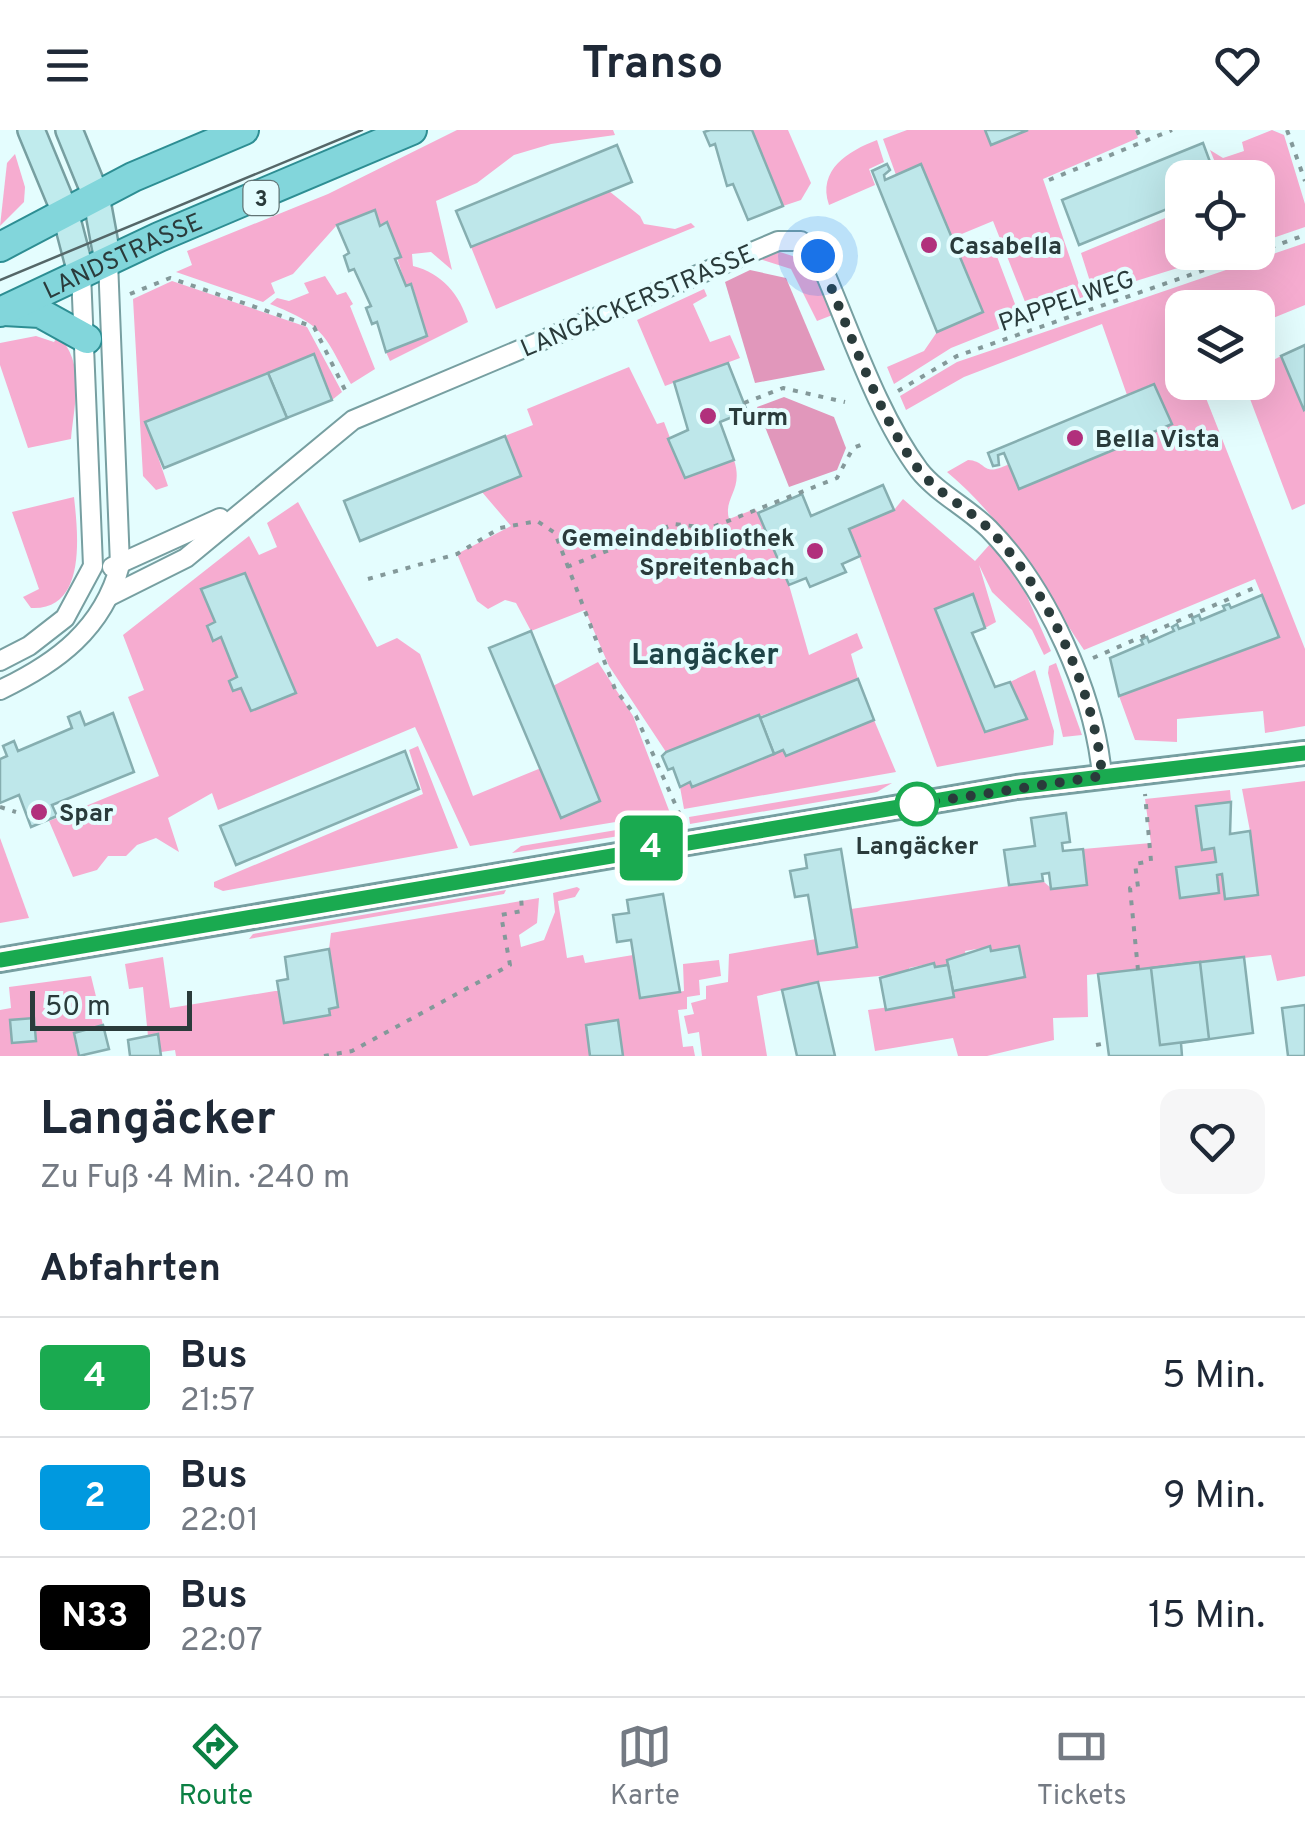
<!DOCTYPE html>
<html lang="de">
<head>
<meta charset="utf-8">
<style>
  :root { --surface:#fff; --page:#f6f6f7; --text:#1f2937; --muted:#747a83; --line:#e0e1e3; --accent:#0b8043 }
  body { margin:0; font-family:Overpass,sans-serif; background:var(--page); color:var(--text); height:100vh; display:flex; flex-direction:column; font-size:38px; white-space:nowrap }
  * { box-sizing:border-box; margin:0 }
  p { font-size:32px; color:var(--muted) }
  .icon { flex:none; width:55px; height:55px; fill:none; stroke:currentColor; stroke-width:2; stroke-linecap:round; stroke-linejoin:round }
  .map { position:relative; height:926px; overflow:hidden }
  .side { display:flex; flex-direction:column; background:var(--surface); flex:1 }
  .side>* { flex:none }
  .badge { padding:0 20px; border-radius:8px; font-size:35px; line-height:65px }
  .fabs { position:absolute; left:1165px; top:30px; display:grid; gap:20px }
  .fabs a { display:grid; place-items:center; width:110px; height:110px; border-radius:20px; background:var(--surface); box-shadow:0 10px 40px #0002; font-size:50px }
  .scale { position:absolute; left:30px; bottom:25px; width:162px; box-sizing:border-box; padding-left:10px; border:5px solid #2a3b3b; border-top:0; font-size:28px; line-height:35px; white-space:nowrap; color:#2a3b3b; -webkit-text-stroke:8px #e4fdfe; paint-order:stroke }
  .you { position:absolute; width:50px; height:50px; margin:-25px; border:8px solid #fff; border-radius:50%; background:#1a73e8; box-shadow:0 0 0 15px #1a73e833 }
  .map>.badge { position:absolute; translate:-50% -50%; box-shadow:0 0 0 5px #fff }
  h2 { padding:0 40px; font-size:38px; line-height:90px }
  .round { display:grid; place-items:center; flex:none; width:105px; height:105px; border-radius:20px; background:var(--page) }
  .summary { display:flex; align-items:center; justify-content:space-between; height:170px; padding:0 40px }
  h1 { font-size:48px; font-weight:700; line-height:75px }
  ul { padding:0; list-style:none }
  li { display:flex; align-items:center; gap:30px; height:120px; padding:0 40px; border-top:2px solid var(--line) }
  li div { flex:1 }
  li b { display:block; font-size:38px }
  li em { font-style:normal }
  li .badge { min-width:110px; font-weight:700; text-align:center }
  header { display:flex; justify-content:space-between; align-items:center; height:130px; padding:0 40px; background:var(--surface); font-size:45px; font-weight:700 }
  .dock { display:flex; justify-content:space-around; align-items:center; height:140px; border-top:2px solid var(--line); background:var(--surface); font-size:28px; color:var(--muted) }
  .dock a { display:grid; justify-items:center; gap:5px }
  .dock .selected { color:var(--accent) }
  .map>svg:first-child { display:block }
</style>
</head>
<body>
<header><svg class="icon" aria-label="menu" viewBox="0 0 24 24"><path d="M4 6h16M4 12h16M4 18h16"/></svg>Transo<svg class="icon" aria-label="heart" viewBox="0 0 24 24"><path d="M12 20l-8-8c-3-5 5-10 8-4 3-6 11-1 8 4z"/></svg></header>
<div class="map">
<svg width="1305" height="926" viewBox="0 0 1305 926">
  <rect width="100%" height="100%" fill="#e4fdfe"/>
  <g fill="#f6acd0">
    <path d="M457,0H613L615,5L551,14L514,25L477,53L436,71L452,140L431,122L412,124L413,136C442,143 460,165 468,192L390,231L386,222L427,205L412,154L406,156L386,93L380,96L375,80L337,95L293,144L271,153L275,163L263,172L176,142L192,135L187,121L328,64Z"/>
    <polygon points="752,0 788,0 811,53 801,70 783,76"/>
    <polygon points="907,0 1135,0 1138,8 1043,49 1084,169 1031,187 993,91 952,108 921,34 896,45 883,9"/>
    <polygon points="1272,0 1284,5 1305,74 1305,97 1258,113 1258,48 1221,47 1210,20 1223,28 1244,21 1242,12"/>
    <path d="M877,10L884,32L869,39L875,55L829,75C817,40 848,21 877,10Z"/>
    <polygon points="15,24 25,57 24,72 0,96 7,33"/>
    <polygon points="609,61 640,86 644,94 675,99 691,93 695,97 496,179 471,117"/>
    <polygon points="1182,81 1182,122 1226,123 1094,164 1081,123"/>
    <polygon points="990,108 1021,190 951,218 894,254 887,237 924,221 937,202 983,182 958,121"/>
    <path d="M1305,113V175L1258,194V178H1182V252L1200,253L1305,519V596L1265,603L1263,581L1177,589V612L1135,610L1119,566L1279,507L1255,449L1084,520C1042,457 1005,390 947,342L968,330C988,331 981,348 1009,334L1123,316L1172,294L1154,254L1127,265L1102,194L964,247L906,280L900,266L957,232Z"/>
    <polygon points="780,122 808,131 835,184 817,191 791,139 760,129"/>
    <path d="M325,146L337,165L346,162L353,174L350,176L375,239L351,254C324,204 325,196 270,174L277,168L289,171L309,163L304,153Z"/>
    <polygon points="172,151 307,197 342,262 332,270 313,224 146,292 168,356 156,360 143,346 133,169"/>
    <polygon points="704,159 707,166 693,174 710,212 730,205 740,228 665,256 637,190"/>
    <path d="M36,206L54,212L58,206C86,232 74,275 71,309L28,318L0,235V213Z"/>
    <polygon points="1281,226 1305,279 1305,374 1292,380 1244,253 1258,252 1258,238"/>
    <path d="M629,237L657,294L664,292L685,347L734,330C744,360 723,367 729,389L755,379L758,383L789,455L809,525L857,503L863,518L851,524L858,549L666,622L609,536L585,480L531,501L516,473L505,470L488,479L477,471L457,424L511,396L482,362L521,346L505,306L533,295L527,279Z"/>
    <path d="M74,367C78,404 87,481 31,478L23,467L39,459L12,382Z"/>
    <polygon points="903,369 975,431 991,413 1026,464 1051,521 1044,525 1032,500 992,462 979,435 996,492 985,498 973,464 936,479 984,602 1026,589 1010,552 1035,540 1054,601 1053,615 937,637 849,399 894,380"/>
    <polygon points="298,372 377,517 397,508 420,524 473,666 541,638 561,687 599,671 553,556 598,532 633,586 670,683 470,716 415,597 218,680 212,663 168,688 179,722 156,708 137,715 126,726 108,726 97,740 73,747 49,691 159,646 128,567 144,560 123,505 249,406 259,425 277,417 267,393"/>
    <polygon points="1056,533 1082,605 1063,607 1048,543 1049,536"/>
    <polygon points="874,590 896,642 684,679 680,657 690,652 693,657 783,620 786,625"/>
    <polygon points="418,616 458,718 223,761 214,757 214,752 423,664 409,620"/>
    <polygon points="1305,651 1305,846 1277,851 1271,825 1087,845 1088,887 1053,888 1054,910 987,926 958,926 953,908 875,921 868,880 953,868 953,861 1025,847 1019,816 991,821 989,817 965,821 966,826 948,830 948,835 935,837 933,833 909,838 909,843 818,852 757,866 767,926 702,926 699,902 688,904 684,886 694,884 691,873 706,869 706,856 728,852 729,824 816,809 851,779 1043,751 1052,759 1087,755 1083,719 1151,713 1145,669 1230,660 1231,672 1197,677 1201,719 1214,718 1216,732 1177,737 1181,768 1219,763 1217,745 1222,744 1225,769 1250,701 1242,659"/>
    <polygon points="892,653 877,662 690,694 689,687"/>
    <polygon points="676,690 676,697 512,723 521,716"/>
    <polygon points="0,708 29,788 0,793"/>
    <polygon points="577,757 580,759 575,767 558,771 567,828 583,825 585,833 633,825 641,868 684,861 683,834 719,830 721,846 699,850 700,865 687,867 687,879 678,880 683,917 693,916 695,926 623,926 618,891 590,926 176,926 175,920 161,922 157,905 148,906 143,857 129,859 125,834 163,827 170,878 275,861 279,861 285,893 330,885 329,879 338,877 329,819 331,803 539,768 537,793 519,805 521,817 544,810 555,782 553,763"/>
    <polygon points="506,760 504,764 249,809 253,804"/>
    <polygon points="91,846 103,895 74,903 79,926 0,926 0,880 11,878 9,857"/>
  </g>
  <g fill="#e197bb">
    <polygon points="750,140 786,148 825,240 755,253 725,152"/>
    <polygon points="784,267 834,287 846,318 837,340 789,357 757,277"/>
  </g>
  <g fill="#bee7ea" stroke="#86aeb0" stroke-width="2.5">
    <polygon points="710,0 752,0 783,76 748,90 733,54 727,56 715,14 710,16 704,2"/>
    <polygon points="985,0 1028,0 991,15"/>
    <polygon points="1203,13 1216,48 1182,48 1182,73 1079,115 1062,70"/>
    <polygon points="617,15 632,52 471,117 456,81"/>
    <polygon points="887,34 890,40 884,45 885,50 921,34 983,182 937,202 872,41"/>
    <polygon points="375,80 380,96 387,92 401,127 395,129 406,156 411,154 427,206 386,222 377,192 372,194 366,178 371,176 354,139 349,141 344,126 349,123 337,95"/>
    <polygon points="1305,215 1305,279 1304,280 1281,226"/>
    <polygon points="314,224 332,270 287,288 268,243"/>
    <polygon points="728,233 747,281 720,292 734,330 685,348 668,309 688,300 674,252"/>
    <polygon points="268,243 287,288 164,338 145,292"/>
    <polygon points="1154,254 1172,294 1133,311 1131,306 1121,311 1123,316 1019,359 1004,323 998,325 999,335 993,336 988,323"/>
    <polygon points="505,306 521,346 360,411 344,371"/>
    <polygon points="883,355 894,380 849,399 860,426 842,434 846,442 810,457 806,448 789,455 758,383 802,364 811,386"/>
    <polygon points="245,443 296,563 251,581 241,558 233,561 229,551 237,547 221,507 213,511 210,503 207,496 215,492 201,459"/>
    <polygon points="973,464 985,498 972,503 995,557 1010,552 1027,589 985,602 935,479"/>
    <polygon points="1262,465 1279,507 1119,566 1110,528 1143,514 1141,510 1147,507 1149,512 1174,501 1172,497 1177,494 1179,499 1194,493 1192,488 1199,485 1201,490 1225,480 1223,476 1229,474 1231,478"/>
    <polygon points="531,501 600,671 561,688 489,518"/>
    <polygon points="858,549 874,590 786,626 783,620 774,624 760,588"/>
    <polygon points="80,582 85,595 113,583 134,642 52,675 57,686 31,697 19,665 0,673 0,629 7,626 3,616 14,611 18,621 72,598 68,587"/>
    <polygon points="759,585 774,624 692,657 690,652 680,657 673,638 668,640 662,626 666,622"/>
    <polygon points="405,621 419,659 236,735 220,696"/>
    <polygon points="1231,672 1230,704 1250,701 1258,765 1225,769 1222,744 1217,745 1219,763 1180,768 1176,737 1216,732 1214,718 1202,720 1196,676"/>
    <polygon points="1066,683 1070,712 1062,713 1063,721 1083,719 1087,755 1051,759 1049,743 1042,744 1043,751 1009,755 1004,720 1035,716 1031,688"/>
    <polygon points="841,719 857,817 818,824 808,765 795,767 790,741 807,738 805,725"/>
    <polygon points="663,764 680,862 640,868 631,810 617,812 613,785 629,783 627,770"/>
    <polygon points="990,816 991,821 1019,816 1025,847 953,861 947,830"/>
    <polygon points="329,819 338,877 329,879 330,885 284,893 277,851 288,849 285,827"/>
    <polygon points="1244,827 1253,903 1181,913 1182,926 1109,926 1098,844"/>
    <polygon points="1200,832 1209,909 1160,915 1151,838"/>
    <polygon points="934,833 935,837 948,835 954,867 886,880 880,848"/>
    <polygon points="818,852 835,926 797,926 782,860"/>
    <polygon points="1305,875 1305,926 1288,926 1282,878"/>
    <polygon points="34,888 36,911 12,913 10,890"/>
    <polygon points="618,890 623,926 590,926 586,895"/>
    <polygon points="103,895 109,919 79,926 74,903"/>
    <polygon points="158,904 161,926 130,926 128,910"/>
  </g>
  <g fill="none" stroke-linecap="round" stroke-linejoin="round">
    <defs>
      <g id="minor">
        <polyline points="112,437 220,388"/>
        <path d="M110,466L186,428L353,290L778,111H801L817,125C848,193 875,281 919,340C937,363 968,378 989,399C1047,458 1095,564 1102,646"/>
        <polyline points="0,531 29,516 65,488 93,436 81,143"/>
        <path d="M0,560C57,533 103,499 120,435L108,131"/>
      </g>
      <polyline id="tertiary" points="0,830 1017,657 1305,623"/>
      <g id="secondary">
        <polyline points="31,0 65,82 81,143"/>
        <polyline points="69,0 96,66 108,131"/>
      </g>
      <g id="primary">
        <polyline points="0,117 133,47 244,0"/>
        <polyline points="4,181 40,183 87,209"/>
        <path id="s1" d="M0,182L159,107L412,0"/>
      </g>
    </defs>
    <use href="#minor" stroke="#779fa1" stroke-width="22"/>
    <use href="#tertiary" stroke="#779fa1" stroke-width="28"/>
    <use href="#secondary" stroke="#779fa1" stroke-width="30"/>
    <use href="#primary" stroke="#2d8e93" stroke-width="32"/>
    <g stroke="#84999a" stroke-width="4" stroke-dasharray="5 8" stroke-linecap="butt">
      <polyline points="1137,0 1142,12"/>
      <polyline points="1287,0 1305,51"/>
      <polyline points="1049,50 1172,0"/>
      <polyline points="1258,122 1305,105"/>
      <polyline points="130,164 170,148 314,197 347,264"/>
      <polyline points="898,261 957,226 1256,122"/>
      <polyline points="744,273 783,258 845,272"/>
      <polyline points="567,437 674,394 710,398 837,348 853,318 863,314"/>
      <polyline points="368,449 457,424 500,398 537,391 555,403 615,559 636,586 680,685"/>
      <polyline points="1093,528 1254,458"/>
      <polyline points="0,677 16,682"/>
      <polyline points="1138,840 1130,758 1138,757 1135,734 1151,731 1145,664"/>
      <polyline points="1096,915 1107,913"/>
      <polyline points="324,926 352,921 510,835 501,785 522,781 521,766"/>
    </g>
    <use href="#minor" stroke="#fff" stroke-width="18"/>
    <use href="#tertiary" stroke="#fff" stroke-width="22"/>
    <use href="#secondary" stroke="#c0ebed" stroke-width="25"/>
    <use href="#primary" stroke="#82d6db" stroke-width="28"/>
    <polyline stroke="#556768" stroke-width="2.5" points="0,150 362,0"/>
  </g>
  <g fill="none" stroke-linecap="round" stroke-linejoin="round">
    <defs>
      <polyline id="line" points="0,830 1017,657 1305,623"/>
    </defs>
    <use href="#line" stroke="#fff" stroke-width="22"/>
    <use href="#line" stroke="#1aaa50" stroke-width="15"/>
    <path stroke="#2a3b3b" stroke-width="10" stroke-dasharray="0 18" d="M818,126C846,190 877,285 919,340C937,363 968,378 989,399C1047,458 1096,564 1102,646L917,674"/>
  </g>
  <g fill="#b1307c" stroke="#e4fdfe" stroke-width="4">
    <circle cx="929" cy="115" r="10"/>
    <circle cx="708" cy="286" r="10"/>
    <circle cx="1075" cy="308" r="10"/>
    <circle cx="815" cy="421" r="10"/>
    <circle cx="39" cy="682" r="10"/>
  </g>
  <circle fill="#fff" stroke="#1aaa50" stroke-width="5" cx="917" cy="674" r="20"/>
  <g text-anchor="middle" stroke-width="8" stroke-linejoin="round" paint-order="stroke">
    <rect fill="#e4fdfe" stroke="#627576" stroke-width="2.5" x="243.5" y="51" width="35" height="34" rx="8"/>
    <g font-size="22" font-weight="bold" fill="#2a3b3b">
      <text x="261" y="76">3</text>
    </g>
    <g font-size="25" font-weight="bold" fill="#2a3b3b" stroke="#e4fdfe" text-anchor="start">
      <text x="949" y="124">Casabella</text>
      <text x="728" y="295">Turm</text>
      <text x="1095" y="317">Bella Vista</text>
      <text x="795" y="416" text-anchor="end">Gemeindebibliothek<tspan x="795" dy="29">Spreitenbach</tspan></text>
      <text x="59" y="691">Spar</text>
    </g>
    <g font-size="25" fill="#2a3b3b" stroke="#e4fdfe">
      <text dy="9" stroke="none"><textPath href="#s1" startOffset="135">LANDSTRASSE</textPath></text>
      <text transform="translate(637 170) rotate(-23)" y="9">LANGÄCKERSTRASSE</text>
      <text transform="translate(1066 170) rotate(-19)" y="9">PAPPELWEG</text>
    </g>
    <g font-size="25" font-weight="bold" fill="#2a3b3b" stroke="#e4fdfe">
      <text x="917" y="724">Langäcker</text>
    </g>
    <g font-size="30" font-weight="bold" fill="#1f4547" stroke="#e4fdfe">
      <text x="705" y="534">Langäcker</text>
    </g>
  </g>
</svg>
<div class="fabs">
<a><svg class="icon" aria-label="locate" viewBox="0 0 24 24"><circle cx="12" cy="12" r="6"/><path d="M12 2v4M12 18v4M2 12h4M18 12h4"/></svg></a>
<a><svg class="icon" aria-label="layers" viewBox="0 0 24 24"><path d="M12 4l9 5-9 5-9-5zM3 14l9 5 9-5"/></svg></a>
</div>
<div class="scale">50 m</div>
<div class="you" style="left:818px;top:126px"></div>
<b class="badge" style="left:651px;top:718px;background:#1aaa50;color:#fff">4</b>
</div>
<section class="side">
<div class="summary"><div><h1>Langäcker</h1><p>Zu Fuß · 4 Min. · 240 m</p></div><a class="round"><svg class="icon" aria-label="heart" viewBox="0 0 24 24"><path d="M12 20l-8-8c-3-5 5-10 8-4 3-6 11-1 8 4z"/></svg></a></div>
<h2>Abfahrten</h2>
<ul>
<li><span class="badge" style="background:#1aaa50;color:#fff">4</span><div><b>Bus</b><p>21:57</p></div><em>5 Min.</em></li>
<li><span class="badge" style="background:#0099df;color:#fff">2</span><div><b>Bus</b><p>22:01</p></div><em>9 Min.</em></li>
<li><span class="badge" style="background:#000;color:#fff">N33</span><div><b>Bus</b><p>22:07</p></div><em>15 Min.</em></li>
</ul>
</section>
<nav class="dock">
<a class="selected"><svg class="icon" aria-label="directions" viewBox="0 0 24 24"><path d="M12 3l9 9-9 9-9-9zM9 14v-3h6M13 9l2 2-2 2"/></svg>Route</a>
<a><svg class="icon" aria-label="map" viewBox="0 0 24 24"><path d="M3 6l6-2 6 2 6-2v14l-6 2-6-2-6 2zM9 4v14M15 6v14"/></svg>Karte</a>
<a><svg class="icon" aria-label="tickets" viewBox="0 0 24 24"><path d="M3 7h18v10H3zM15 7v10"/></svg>Tickets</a>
</nav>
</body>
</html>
